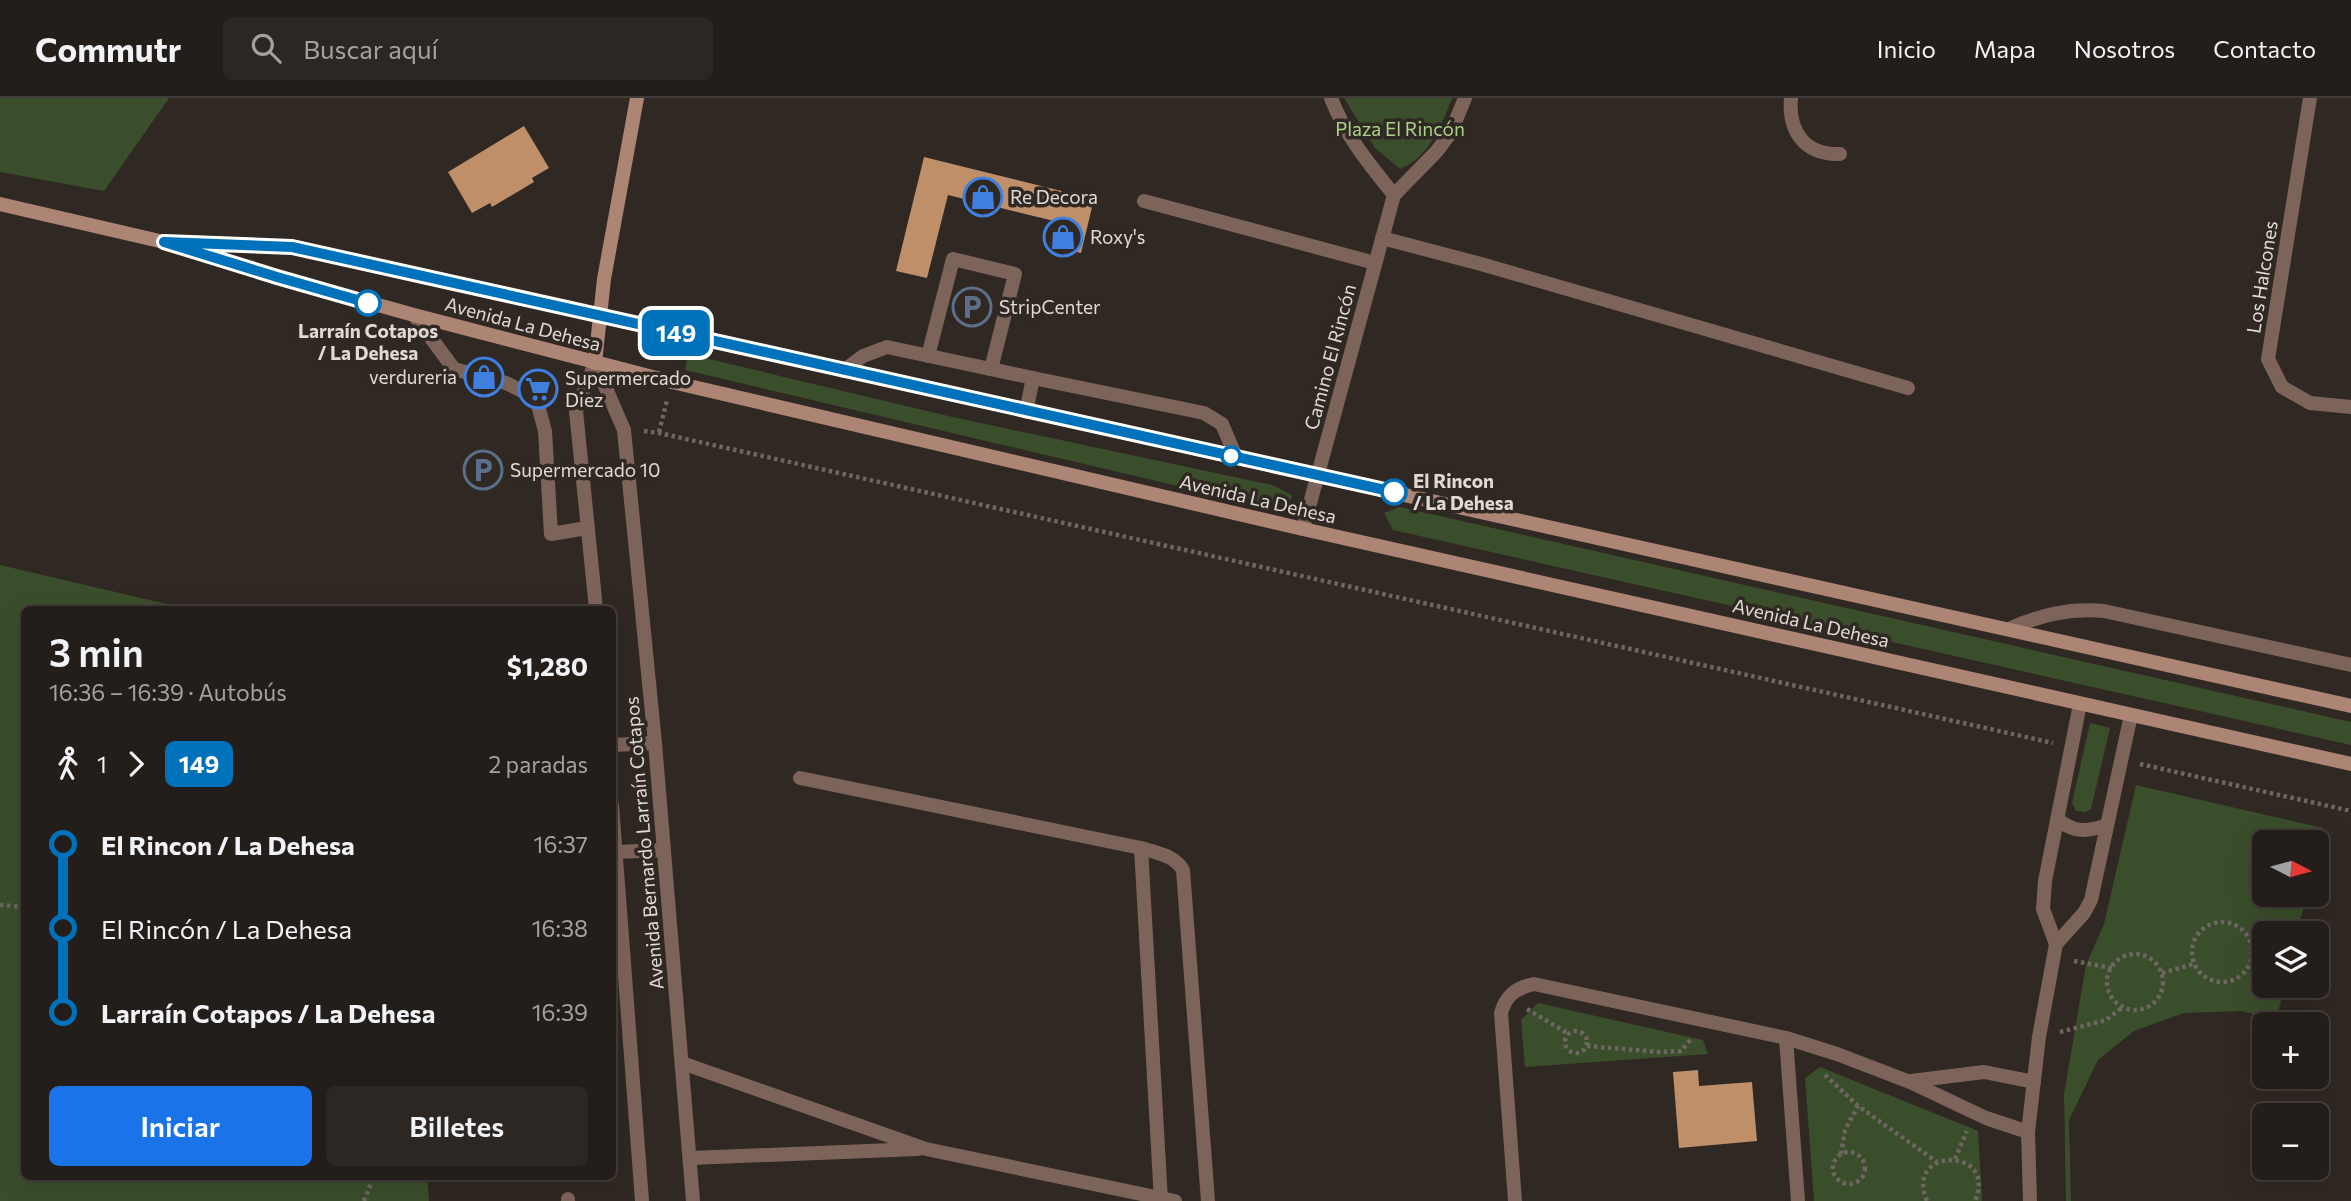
<!DOCTYPE html>
<html lang="es">
<head>
<meta charset="utf-8">
<style>
  :root { --surface:#241e1a; --page:#2c2723; --text:#f1f3f6; --muted:#a3a2a2; --line:#413c39; --accent:#1a73e8 }
  body { margin:0; font-family:Commissioner,sans-serif; background:var(--page); color:var(--text); height:100vh; display:flex; flex-direction:column; font-size:26px; white-space:nowrap }
  * { box-sizing:border-box; margin:0 }
  p { font-size:23px; color:var(--muted) }
  .icon { flex:none; width:38px; height:38px; fill:none; stroke:currentColor; stroke-width:2; stroke-linecap:round; stroke-linejoin:round }
  .map { position:relative; flex:1; overflow:hidden }
  .drawer { position:absolute; left:21px; top:508px; width:595px; height:574px; display:flex; flex-direction:column; background:var(--surface); border-radius:10px; box-shadow:0 7px 28px #0002,0 0 0 2px var(--line) }
  .drawer>* { flex:none }
  .badge { padding:0 14px; border-radius:10px; font-size:24px; line-height:46px }
  .needle { width:46px; rotate:96deg }
  .controls { position:absolute; left:2252px; top:732px; display:grid; gap:14px }
  .controls a { display:grid; place-items:center; width:77px; height:77px; border-radius:10px; background:var(--surface); box-shadow:0 7px 28px #0002,0 0 0 2px var(--line); font-size:35px }
  .map>.badge { position:absolute; translate:-50% -50%; box-shadow:0 0 0 4px #fff }
  .legs { display:flex; align-items:center; gap:10px; height:77px; padding:0 28px; font-size:23px }
  .legs p { margin-inline-start:auto }
  .headline { display:flex; align-items:center; justify-content:space-between; height:119px; padding:0 28px }
  h1 { font-size:38px; font-weight:600; line-height:52px }
  .action { display:flex; gap:14px; margin-top:auto; padding:14px 28px }
  .action a { flex:1; height:80px; border-radius:10px; background:var(--accent); color:#fff; font-size:28px; font-weight:600; line-height:80px; text-align:center }
  .action a+a { background:var(--page); color:var(--text) }
  ul { padding:0 28px; list-style:none }
  li { display:flex; align-items:center; gap:24px; height:84px; font-size:26px }
  li i { display:grid; place-items:center; width:10px; height:100%; margin:0 9px; background:currentColor }
  li i::after { content:''; width:18px; height:18px; margin:-9px; border:5px solid; border-radius:50%; background:var(--surface) }
  li p { margin-inline-start:auto }
  li:first-child i { background:linear-gradient(#0000 50%,currentColor 0) }
  li:last-child i { background:linear-gradient(currentColor 50%,#0000 0) }
  header { display:flex; align-items:center; gap:42px; box-sizing:border-box; height:98px; padding:0 35px; background:var(--surface); border-bottom:2px solid var(--line) }
  header strong { font-size:33px }
  nav { display:flex; gap:38px; margin-inline-start:auto; font-size:24px }
  .search { width:490px; height:63px; background:var(--page); display:flex; align-items:center; gap:18px; box-sizing:border-box; padding:0 24px; border-radius:10px; color:var(--muted); font-size:26px }
  .map>svg:first-child { display:block }
</style>
</head>
<body>
<header>
<strong>Commutr</strong>
<div class="search"><svg class="icon" aria-label="search" viewBox="0 0 24 24"><circle cx="10" cy="10" r="6"/><path d="M15 15l6 6"/></svg>Buscar aquí</div>
<nav><a>Inicio</a><a>Mapa</a><a>Nosotros</a><a>Contacto</a></nav>
</header>
<div class="map">
<svg width="2351" height="1103" viewBox="0 0 2351 1103">
  <rect width="100%" height="100%" fill="#302822"/>
  <g fill="#3b4e2b">
    <polygon points="0,0 169,0 104,93 0,74"/>
    <path d="M1344,0H1452C1442,27 1428,60 1400,71L1375,50Z"/>
    <polygon points="688,256 948,318 1272,387 1292,397 1289,407 1271,410 685,272"/>
    <polygon points="1400,409 2351,624 2351,647 1393,432 1384,415"/>
    <polygon points="0,467 188,511 24,511 24,1078 427,1078 429,1103 0,1103"/>
    <polygon points="2090,625 2110,630 2091,711 2085,714 2076,713 2072,705"/>
    <polygon points="2136,687 2323,730 2317,754 2317,744 2264,744 2264,796 2307,796 2297,835 2264,835 2264,887 2285,887 2276,922 2241,913 2184,915 2134,933 2098,962 2069,1022 2071,1103 2066,1103 2064,996 2086,867 2104,826"/>
    <polygon points="1538,905 1703,942 1708,956 1525,969 1521,922"/>
    <polygon points="1820,969 1978,1033 1982,1103 1814,1103 1805,980"/>
  </g>
  <g fill="#bf8f69">
    <polygon points="524,28 549,70 532,80 534,84 492,109 490,105 472,115 448,74"/>
    <polygon points="924,59 1094,101 1081,155 1049,147 1054,123 948,97 927,180 896,173"/>
    <polygon points="1698,972 1699,988 1752,984 1757,1043 1679,1050 1673,974"/>
  </g>
  <g fill="none" stroke-linecap="round" stroke-linejoin="round">
    <g stroke="#6e6661" stroke-width="4.5" stroke-dasharray="3.5 3.5" stroke-linecap="butt">
      <polyline points="644,333 659,335 2053,645"/>
      <polyline points="659,334 667,302"/>
      <polyline points="2140,666 2351,713"/>
      <polyline points="0,807 24,809"/>
      <circle cx="2222" cy="854" r="30"/>
      <circle cx="2135" cy="884" r="28"/>
      <polyline points="2074,863 2112,870"/>
      <polyline points="2162,875 2194,866"/>
      <polyline points="1527,911 1569,936"/>
      <circle cx="1576" cy="944" r="11"/>
      <polyline points="2060,934 2106,922 2123,909"/>
      <polyline points="1587,948 1660,954 1681,953 1691,941"/>
      <polyline points="1825,977 1858,1008 1937,1064"/>
      <circle cx="1849" cy="1070" r="16"/>
      <polyline points="1841,1056 1845,1032 1858,1008"/>
      <polyline points="1955,1061 1967,1033"/>
      <polyline points="364,1103 374,1078"/>
      <path d="M1927,1103C1903,1048 1999,1049 1975,1103"/>
    </g>
    <g stroke="#7d645b" stroke-width="14">
      <path d="M1791,0C1788,34 1805,57 1840,56"/>
      <polyline points="1144,103 1375,165"/>
      <polyline points="1382,140 1481,166 1908,290"/>
      <polyline points="414,217 454,271 506,285 536,300 545,333 551,436 587,430"/>
      <polyline points="928,258 953,161 1015,176 991,271"/>
      <polyline points="843,273 863,258 887,249 1033,280 1026,314"/>
      <polyline points="1033,280 1204,315 1222,326 1236,359"/>
      <polyline points="568,1101 568,1103"/>
    </g>
    <g stroke="#7d645b" stroke-width="14">
      <path d="M1331,0C1345,37 1369,66 1394,97"/>
      <polyline points="2310,0 2268,261 2282,289 2310,305 2351,309"/>
      <polyline points="595,265 624,332 655,645 693,1103"/>
      <polyline points="595,265 576,313 596,511"/>
      <polyline points="1303,431 1394,97 1437,53 1451,34 1465,0"/>
      <path d="M2009,531C2040,517 2069,510 2104,513L2351,567"/>
      <polyline points="612,647 655,645"/>
      <path d="M800,680L1141,750C1157,755 1174,757 1183,772L1208,1103"/>
      <polyline points="612,707 642,1103"/>
      <path d="M2057,721C2074,735 2087,734 2107,727"/>
      <polyline points="1141,750 1161,1103"/>
      <polyline points="616,754 664,752"/>
      <polyline points="2056,846 2084,815 2091,802 2131,617"/>
      <polyline points="1786,940 1798,1103"/>
      <polyline points="682,965 926,1051 1175,1103"/>
      <polyline points="1911,983 1984,974 2034,984"/>
      <polyline points="690,1060 918,1051"/>
      <path d="M1515,1103L1501,915C1506,897 1516,890 1534,886L1786,940L1837,956L1910,984L1986,1020L2028,1034"/>
      <polyline points="2030,1103 2028,1034 2039,939 2056,846 2043,811 2045,783 2080,606"/>
    </g>
    <g stroke="#ac8575" stroke-width="14">
      <polyline points="0,106 164,144 277,179 414,217 672,284 1303,431 2351,666"/>
      <polyline points="182,144 292,149 2351,608"/>
      <polyline points="595,265 604,181 637,0"/>
    </g>
  </g>
  <g fill="none" stroke-linecap="round" stroke-linejoin="round">
    <defs>
      <polyline id="line-1" points="368,205 277,179 164,144 292,149 1394,394"/>
    </defs>
    <use href="#line-1" stroke="#fff" stroke-width="16"/>
    <use href="#line-1" stroke="#0072bc" stroke-width="10"/>
  </g>
  <defs>
    <symbol id="shop-ring" viewBox="-11 -11 22 22"><circle r="9.5" fill="#302822" stroke="#3f7fe0" stroke-width="1.5"/><path d="M-5-2.5h2.3a2.7 3.5 0 0 1 5.4 0H5L5.5 6h-11ZM-1.5-2.5h3a1.5 2.3 0 0 0-3 0Z" fill="#3f7fe0"/></symbol>
    <symbol id="parking-ring" viewBox="-11 -11 22 22"><circle r="9.5" fill="#302822" stroke="#5c6f8a" stroke-width="1.5"/><path d="M-3.5-5.5H1a3.5 3.5 0 0 1 0 7H-1V5.5H-3.5ZM-1-3.4V-.6H.8a1.4 1.4 0 0 0 0-2.8Z" fill="#5c6f8a"/></symbol>
    <symbol id="supermarket-ring" viewBox="-11 -11 22 22"><circle r="9.5" fill="#302822" stroke="#3f7fe0" stroke-width="1.5"/><path d="M-6-5.5h2.5l.6 2H6L4.5 2H-2.5L-4.4-4H-6ZM-1.5 3.2a1.3 1.3 0 1 0 .1 0ZM3 3.2a1.3 1.3 0 1 0 .1 0Z" fill="#3f7fe0"/></symbol>
  </defs>
  <g fill-rule="evenodd">
    <use href="#shop-ring" x="961" y="77" width="44" height="44"/>
    <use href="#shop-ring" x="1041" y="117" width="44" height="44"/>
    <use href="#parking-ring" x="950" y="187" width="44" height="44"/>
    <use href="#shop-ring" x="462" y="257" width="44" height="44"/>
    <use href="#supermarket-ring" x="516" y="269" width="44" height="44"/>
    <use href="#parking-ring" x="461" y="350" width="44" height="44"/>
  </g>
  <g fill="#fff" stroke="#0072bc" stroke-width="3.5">
    <circle cx="368" cy="205" r="12"/>
    <circle cx="1231" cy="358" r="9"/>
    <circle cx="1394" cy="394" r="12"/>
  </g>
  <g text-anchor="middle" stroke-width="7" stroke-linejoin="round" paint-order="stroke">
    <g font-size="19" fill="#aad389" stroke="#302822">
      <text x="1400" y="38">Plaza El Rincón</text>
    </g>
    <g font-size="19" fill="#e0dad6" stroke="#302822" text-anchor="start">
      <text x="1010" y="106">Re Decora</text>
      <text x="1090" y="146">Roxy's</text>
      <text x="999" y="216">StripCenter</text>
      <text x="457" y="286" text-anchor="end">verdureria</text>
      <text x="565" y="287">Supermercado<tspan x="565" dy="22">Diez</tspan></text>
      <text x="510" y="379">Supermercado 10</text>
    </g>
    <g font-size="19" fill="#e0dad6" stroke="#302822">
      <text transform="translate(2262 179) rotate(-81)" y="7">Los Halcones</text>
      <text transform="translate(523 226) rotate(15)" y="7">Avenida La Dehesa</text>
      <text transform="translate(1330 259) rotate(-75)" y="7">Camino El Rincón</text>
      <text transform="translate(1258 401) rotate(13)" y="7">Avenida La Dehesa</text>
      <text transform="translate(1811 525) rotate(13)" y="7">Avenida La Dehesa</text>
      <text transform="translate(644 745) rotate(-95)" y="7">Avenida Bernardo Larraín Cotapos</text>
    </g>
    <g font-size="19" font-weight="bold" fill="#e0dad6" stroke="#302822">
      <text x="368" y="240">Larraín Cotapos<tspan x="368" dy="22">/ La Dehesa</tspan></text>
      <text x="1413" y="390" text-anchor="start">El Rincon<tspan x="1413" dy="22">/ La Dehesa</tspan></text>
    </g>
  </g>
</svg>
<div class="controls">
<a><svg class="needle" viewBox="-14 -14 28 28"><path d="M0-13l5 13h-10z" fill="#e53935"/><path d="M0 13l5-13h-10z" fill="#a3a2a2"/></svg></a>
<a><svg class="icon" aria-label="layers" viewBox="0 0 24 24"><path d="M12 4l9 5-9 5-9-5zM3 14l9 5 9-5"/></svg></a>
<a>+</a>
<a>−</a>
</div>
<b class="badge" style="left:676px;top:235px;background:#0072bc;color:#fff">149</b>
<section class="drawer">
<div class="headline"><div><h1>3 min</h1><p>16:36 – 16:39 · Autobús</p></div><b>$1,280</b></div>
<div class="legs"><svg class="icon" aria-label="walk" viewBox="0 0 24 24"><circle cx="13" cy="4" r="2"/><path d="M13 8l-2 6 4 7M11 14l-3 7M7 12l3-4h3l4 4"/></svg>1<svg class="icon" aria-label="forward" viewBox="0 0 24 24"><path d="M9 5l7 7-7 7"/></svg><b class="badge" style="background:#0072bc;color:#fff">149</b><p>2 paradas</p></div>
<ul>
<li><i style="color:#0072bc"></i><b>El Rincon / La Dehesa</b><p>16:37</p></li>
<li><i style="color:#0072bc"></i><span>El Rincón / La Dehesa</span><p>16:38</p></li>
<li><i style="color:#0072bc"></i><b>Larraín Cotapos / La Dehesa</b><p>16:39</p></li>
</ul>
<div class="action"><a>Iniciar</a><a>Billetes</a></div>
</section>
</div>
</body>
</html>
